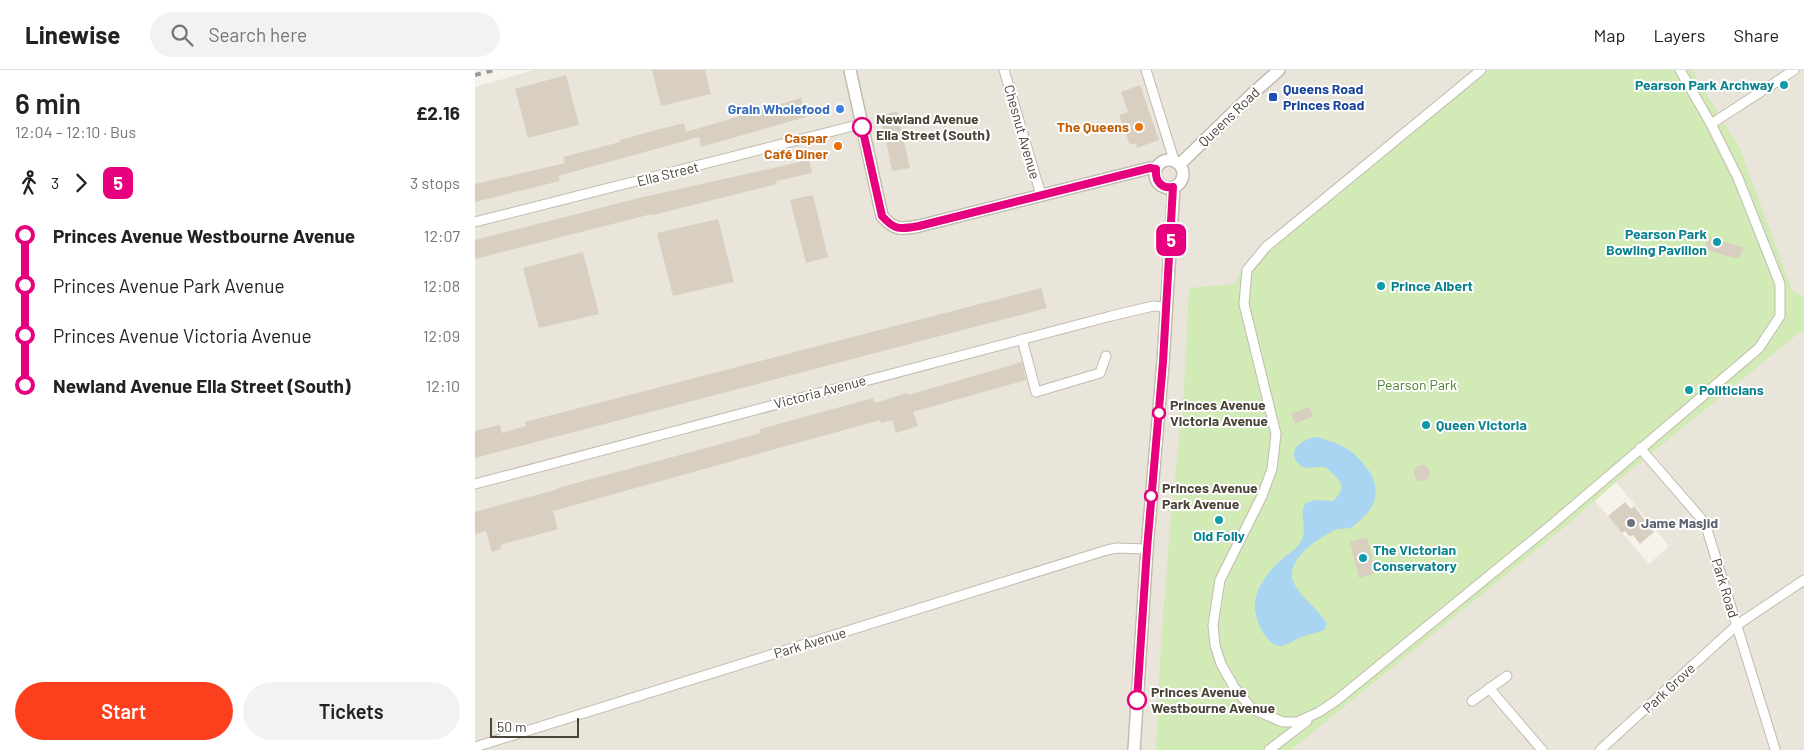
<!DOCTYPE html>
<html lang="en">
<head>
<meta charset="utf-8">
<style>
  :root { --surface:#fff; --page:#f2f2f2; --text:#222; --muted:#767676; --line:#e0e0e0; --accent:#fc3f1d }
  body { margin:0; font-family:Barlow,sans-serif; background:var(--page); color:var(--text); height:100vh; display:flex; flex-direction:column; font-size:19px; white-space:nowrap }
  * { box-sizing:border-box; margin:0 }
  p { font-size:16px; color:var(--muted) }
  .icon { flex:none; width:28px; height:28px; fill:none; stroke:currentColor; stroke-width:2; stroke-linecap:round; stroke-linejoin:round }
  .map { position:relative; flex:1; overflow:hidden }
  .side { display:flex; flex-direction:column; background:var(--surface); width:475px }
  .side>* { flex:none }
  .badge { padding:0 10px; border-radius:8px; font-size:18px; line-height:32px }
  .scale { position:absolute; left:15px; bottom:12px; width:89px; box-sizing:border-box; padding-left:5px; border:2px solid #4b4439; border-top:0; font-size:14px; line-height:18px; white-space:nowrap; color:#4b4439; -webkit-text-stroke:4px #fff; paint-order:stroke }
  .map>.badge { position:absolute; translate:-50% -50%; box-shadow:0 0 0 2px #fff }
  .legs { display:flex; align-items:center; gap:8px; height:55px; padding:0 15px; font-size:16px }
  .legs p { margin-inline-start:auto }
  .summary { display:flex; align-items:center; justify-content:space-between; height:85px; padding:0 15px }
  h1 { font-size:28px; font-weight:600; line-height:38px }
  .primary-button { display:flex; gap:10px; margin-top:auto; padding:10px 15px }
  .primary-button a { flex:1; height:58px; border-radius:30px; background:var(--accent); color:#fff; font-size:20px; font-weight:600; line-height:58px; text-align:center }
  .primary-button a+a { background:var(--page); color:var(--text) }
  ul { padding:0 15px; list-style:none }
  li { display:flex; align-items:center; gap:18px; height:50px; font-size:19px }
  li i { display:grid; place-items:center; width:8px; height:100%; margin:0 6px; background:currentColor }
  li i::after { content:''; width:12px; height:12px; margin:-6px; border:4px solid; border-radius:50%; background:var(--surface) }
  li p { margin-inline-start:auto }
  li:first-child i { background:linear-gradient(#0000 50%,currentColor 0) }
  li:last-child i { background:linear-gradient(currentColor 50%,#0000 0) }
  header { display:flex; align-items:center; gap:30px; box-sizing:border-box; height:70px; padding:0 25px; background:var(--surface); border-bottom:1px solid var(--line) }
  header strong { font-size:24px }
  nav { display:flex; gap:28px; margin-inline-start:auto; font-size:18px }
  .search { width:350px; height:45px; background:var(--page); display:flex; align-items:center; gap:12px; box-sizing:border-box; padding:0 18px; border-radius:28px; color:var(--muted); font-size:19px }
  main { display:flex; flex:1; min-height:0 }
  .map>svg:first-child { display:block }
</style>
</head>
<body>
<header>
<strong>Linewise</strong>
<div class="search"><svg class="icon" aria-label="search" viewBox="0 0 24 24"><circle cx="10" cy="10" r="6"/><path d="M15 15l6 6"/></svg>Search here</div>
<nav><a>Map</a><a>Layers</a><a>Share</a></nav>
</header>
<main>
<section class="side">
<div class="summary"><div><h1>6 min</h1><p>12:04 – 12:10 · Bus</p></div><b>£2.16</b></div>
<div class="legs"><svg class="icon" aria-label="walk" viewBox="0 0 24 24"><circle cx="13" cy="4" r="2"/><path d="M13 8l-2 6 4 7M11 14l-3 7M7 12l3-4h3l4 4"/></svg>3<svg class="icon" aria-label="forward" viewBox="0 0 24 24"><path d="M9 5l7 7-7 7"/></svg><b class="badge" style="background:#e6007e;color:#fff">5</b><p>3 stops</p></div>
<ul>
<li><i style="color:#e6007e"></i><b>Princes Avenue Westbourne Avenue</b><p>12:07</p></li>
<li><i style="color:#e6007e"></i><span>Princes Avenue Park Avenue</span><p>12:08</p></li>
<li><i style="color:#e6007e"></i><span>Princes Avenue Victoria Avenue</span><p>12:09</p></li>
<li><i style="color:#e6007e"></i><b>Newland Avenue Ella Street (South)</b><p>12:10</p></li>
</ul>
<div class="primary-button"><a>Start</a><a>Tickets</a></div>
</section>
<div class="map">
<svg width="1329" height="680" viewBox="0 0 1329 680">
  <rect width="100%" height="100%" fill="#f6f3ec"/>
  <path fill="#eae5da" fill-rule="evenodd" d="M59,0H1329V680H0V17ZM1141,412L1194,476L1174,494L1120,431Z"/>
  <polygon fill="#d2eab5" points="1004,0 1217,0 1265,79 1318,222 1329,226 1329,259 1141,412 1092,455 816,680 682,680 681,677 686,574 695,458 709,320 714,218 760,214 767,198"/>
  <path fill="#a9d4f2" d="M841,367C867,374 878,379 894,401C906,419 901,438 884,451C882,453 878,457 875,458C870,459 865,458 860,460C844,468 820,483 817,502C814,520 844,538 852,554L849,560C842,563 835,564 827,567C821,569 813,575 806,576C790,576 778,546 780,533C780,528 783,519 786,515C792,503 801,494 811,486C816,482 822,478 825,473C835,458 822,445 831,433L841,430L858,431C870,419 869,414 857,403C854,400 851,397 847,397C839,396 832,401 825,395C809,382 827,369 841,367Z"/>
  <g fill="#d8cfc1">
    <polygon points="177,0 230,0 236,24 186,36"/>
    <polygon points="91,5 104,55 53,68 40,19"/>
    <polygon points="665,15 684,70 662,78 661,73 655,75 644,45 653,42 646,22"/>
    <polygon points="326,28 331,47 226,77 224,67 83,106 85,111 0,132 0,114 90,93 88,87 145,72 145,70 181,60 209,53 211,62"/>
    <polygon points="422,41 435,98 417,101 411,70 404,46"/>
    <polygon points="334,90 337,103 301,111 302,114 178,145 177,144 0,189 0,170 164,128"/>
    <polygon points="338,125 353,187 331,193 315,130"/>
    <polygon points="243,149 259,212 198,226 182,163"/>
    <polygon points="1234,167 1269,178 1263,189 1229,179"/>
    <polygon points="108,182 124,244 64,258 48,198"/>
    <polygon points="566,218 572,238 0,388 0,361 25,355 27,363 51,356 50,352"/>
    <polygon points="547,292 551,310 438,342 443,356 421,363 417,350 406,353 405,350 78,441 83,459 25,475 26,479 17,482 11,461 0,464 0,442 83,419 83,418 286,363 285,359 387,331 398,328 400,333 432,323 433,325"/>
    <polygon points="834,337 838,346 820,354 816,344"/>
    <circle cx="947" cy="403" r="8"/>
    <polygon points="1150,432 1156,439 1159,436 1179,462 1165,474 1158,465 1155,467 1150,461 1147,463 1133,446"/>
    <polygon points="892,467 901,503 884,508 875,472"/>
  </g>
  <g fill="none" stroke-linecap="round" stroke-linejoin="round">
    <defs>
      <g id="minor">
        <polyline points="529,0 566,125"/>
        <polyline points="671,0 699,90"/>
        <polyline points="1006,0 791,177 772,200 769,234 801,364 797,399 787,426 745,510 738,555 740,575 746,594 759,617 777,639 808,652 822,652 844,642 862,630 1075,456 1284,278 1305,246 1305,214 1263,108 1236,54 1205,0"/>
        <polyline points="1307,8 1319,0"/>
        <polyline points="1236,54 1304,10"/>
        <polyline points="0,152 386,54"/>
        <polyline points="547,269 561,322 625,303 631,286"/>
        <polyline points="1165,378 1230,453 1300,679"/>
        <polyline points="0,414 636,246 678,236 691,237"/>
        <polyline points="1014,618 1067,680"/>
        <polyline points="997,631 1032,606"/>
        <polyline points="0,677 632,480 642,478 672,479"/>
        <polyline points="794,680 832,651"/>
        <polyline points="1125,680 1262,555 1329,510"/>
      </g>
      <g id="tertiary">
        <path d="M375,0L407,146C420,161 426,159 444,156L675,98L681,99"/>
        <circle cx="694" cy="104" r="14"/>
        <polyline points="705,94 776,25 804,0"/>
        <polyline points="659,680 672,479 688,293 699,117"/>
      </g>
    </defs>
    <use href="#minor" stroke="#c2bbae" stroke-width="11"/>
    <use href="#tertiary" stroke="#c2bbae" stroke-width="14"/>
    <use href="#minor" stroke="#fff" stroke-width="9"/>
    <use href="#tertiary" stroke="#fff" stroke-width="11"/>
    <polyline stroke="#9a9a9a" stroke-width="4" stroke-dasharray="6 6" stroke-linecap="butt" points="0,5 20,0"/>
  </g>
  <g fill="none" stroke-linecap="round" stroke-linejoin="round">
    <defs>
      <path id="line-1" d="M387,57L407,146C420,161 426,159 444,156L675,98L681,99C680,111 686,119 698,117L688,292L672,479L662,630"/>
    </defs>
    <use href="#line-1" stroke="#fff" stroke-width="11"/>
    <use href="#line-1" stroke="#e6007e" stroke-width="8"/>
  </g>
  <g fill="#0f9aa8" stroke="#fff" stroke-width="2">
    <circle cx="1309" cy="15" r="5"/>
    <circle cx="1242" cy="172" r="5"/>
    <circle cx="906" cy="216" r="5"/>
    <circle cx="1214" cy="320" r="5"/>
    <circle cx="951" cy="355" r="5"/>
    <circle cx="744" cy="450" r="5"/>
    <circle cx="888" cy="488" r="5"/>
  </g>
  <rect fill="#1a4fb4" stroke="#fff" stroke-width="2" x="793" y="22" width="10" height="10" rx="2.5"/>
  <circle fill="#3f7fe0" stroke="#fff" stroke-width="2" cx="365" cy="39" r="5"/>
  <g fill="#fff" stroke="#e6007e" stroke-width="2.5">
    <circle cx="387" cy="57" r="9"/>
    <circle cx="684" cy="343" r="6"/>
    <circle cx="676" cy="426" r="6"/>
    <circle cx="662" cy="630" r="9"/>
  </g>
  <g fill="#e8710a" stroke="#fff" stroke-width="2">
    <circle cx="664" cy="57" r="5"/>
    <circle cx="363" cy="76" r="5"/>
  </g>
  <circle fill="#6b7280" stroke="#fff" stroke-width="2" cx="1156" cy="453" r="5"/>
  <g text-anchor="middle" stroke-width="4" stroke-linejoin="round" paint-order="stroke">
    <g font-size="14" font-weight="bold" fill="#0d838f" stroke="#fff" text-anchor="start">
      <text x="1299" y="20" text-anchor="end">Pearson Park Archway</text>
      <text x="1232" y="169" text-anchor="end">Pearson Park<tspan x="1232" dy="16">Bowling Pavilion</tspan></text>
      <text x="916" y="221">Prince Albert</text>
      <text x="1224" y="325">Politicians</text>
      <text x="961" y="360">Queen Victoria</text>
      <text x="744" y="471" text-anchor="middle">Old Folly</text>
      <text x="898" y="485">The Victorian<tspan x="898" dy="16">Conservatory</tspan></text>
    </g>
    <g font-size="14" font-weight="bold" fill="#164399" stroke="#fff" text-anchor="start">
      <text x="808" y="24">Queens Road<tspan x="808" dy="16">Princes Road</tspan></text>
    </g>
    <g font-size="14" font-weight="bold" fill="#366cbe" stroke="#fff" text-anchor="end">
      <text x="355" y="44">Grain Wholefood</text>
    </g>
    <g font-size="14" fill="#4b4439" stroke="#fff">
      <text transform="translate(754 47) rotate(-44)" y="5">Queens Road</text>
      <text transform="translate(547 62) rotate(74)" y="5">Chesnut Avenue</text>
      <text transform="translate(193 104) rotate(-14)" y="5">Ella Street</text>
      <text transform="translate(345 322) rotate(-15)" y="5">Victoria Avenue</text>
      <text transform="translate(1250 518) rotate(73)" y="5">Park Road</text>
      <text transform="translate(335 573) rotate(-17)" y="5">Park Avenue</text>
      <text transform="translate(1194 618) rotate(-43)" y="5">Park Grove</text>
    </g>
    <g font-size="14" font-weight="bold" fill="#4b4439" stroke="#fff" text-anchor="start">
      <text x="401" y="54">Newland Avenue<tspan x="401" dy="16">Ella Street (South)</tspan></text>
      <text x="695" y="340">Princes Avenue<tspan x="695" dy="16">Victoria Avenue</tspan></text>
      <text x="687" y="423">Princes Avenue<tspan x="687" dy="16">Park Avenue</tspan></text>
      <text x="676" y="627">Princes Avenue<tspan x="676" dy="16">Westbourne Avenue</tspan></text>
    </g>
    <g font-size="14" font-weight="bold" fill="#c56008" stroke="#fff" text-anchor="end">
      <text x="654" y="62">The Queens</text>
      <text x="353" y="73">Caspar<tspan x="353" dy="16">Café Diner</tspan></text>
    </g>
    <g font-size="14" fill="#4a7f2a" stroke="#fff">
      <text x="942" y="320">Pearson Park</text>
    </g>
    <g font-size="14" font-weight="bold" fill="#5b616d" stroke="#fff" text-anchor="start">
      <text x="1166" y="458">Jame Masjid</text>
    </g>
  </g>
</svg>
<div class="scale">50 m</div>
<b class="badge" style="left:696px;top:170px;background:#e6007e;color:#fff">5</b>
</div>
</main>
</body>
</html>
